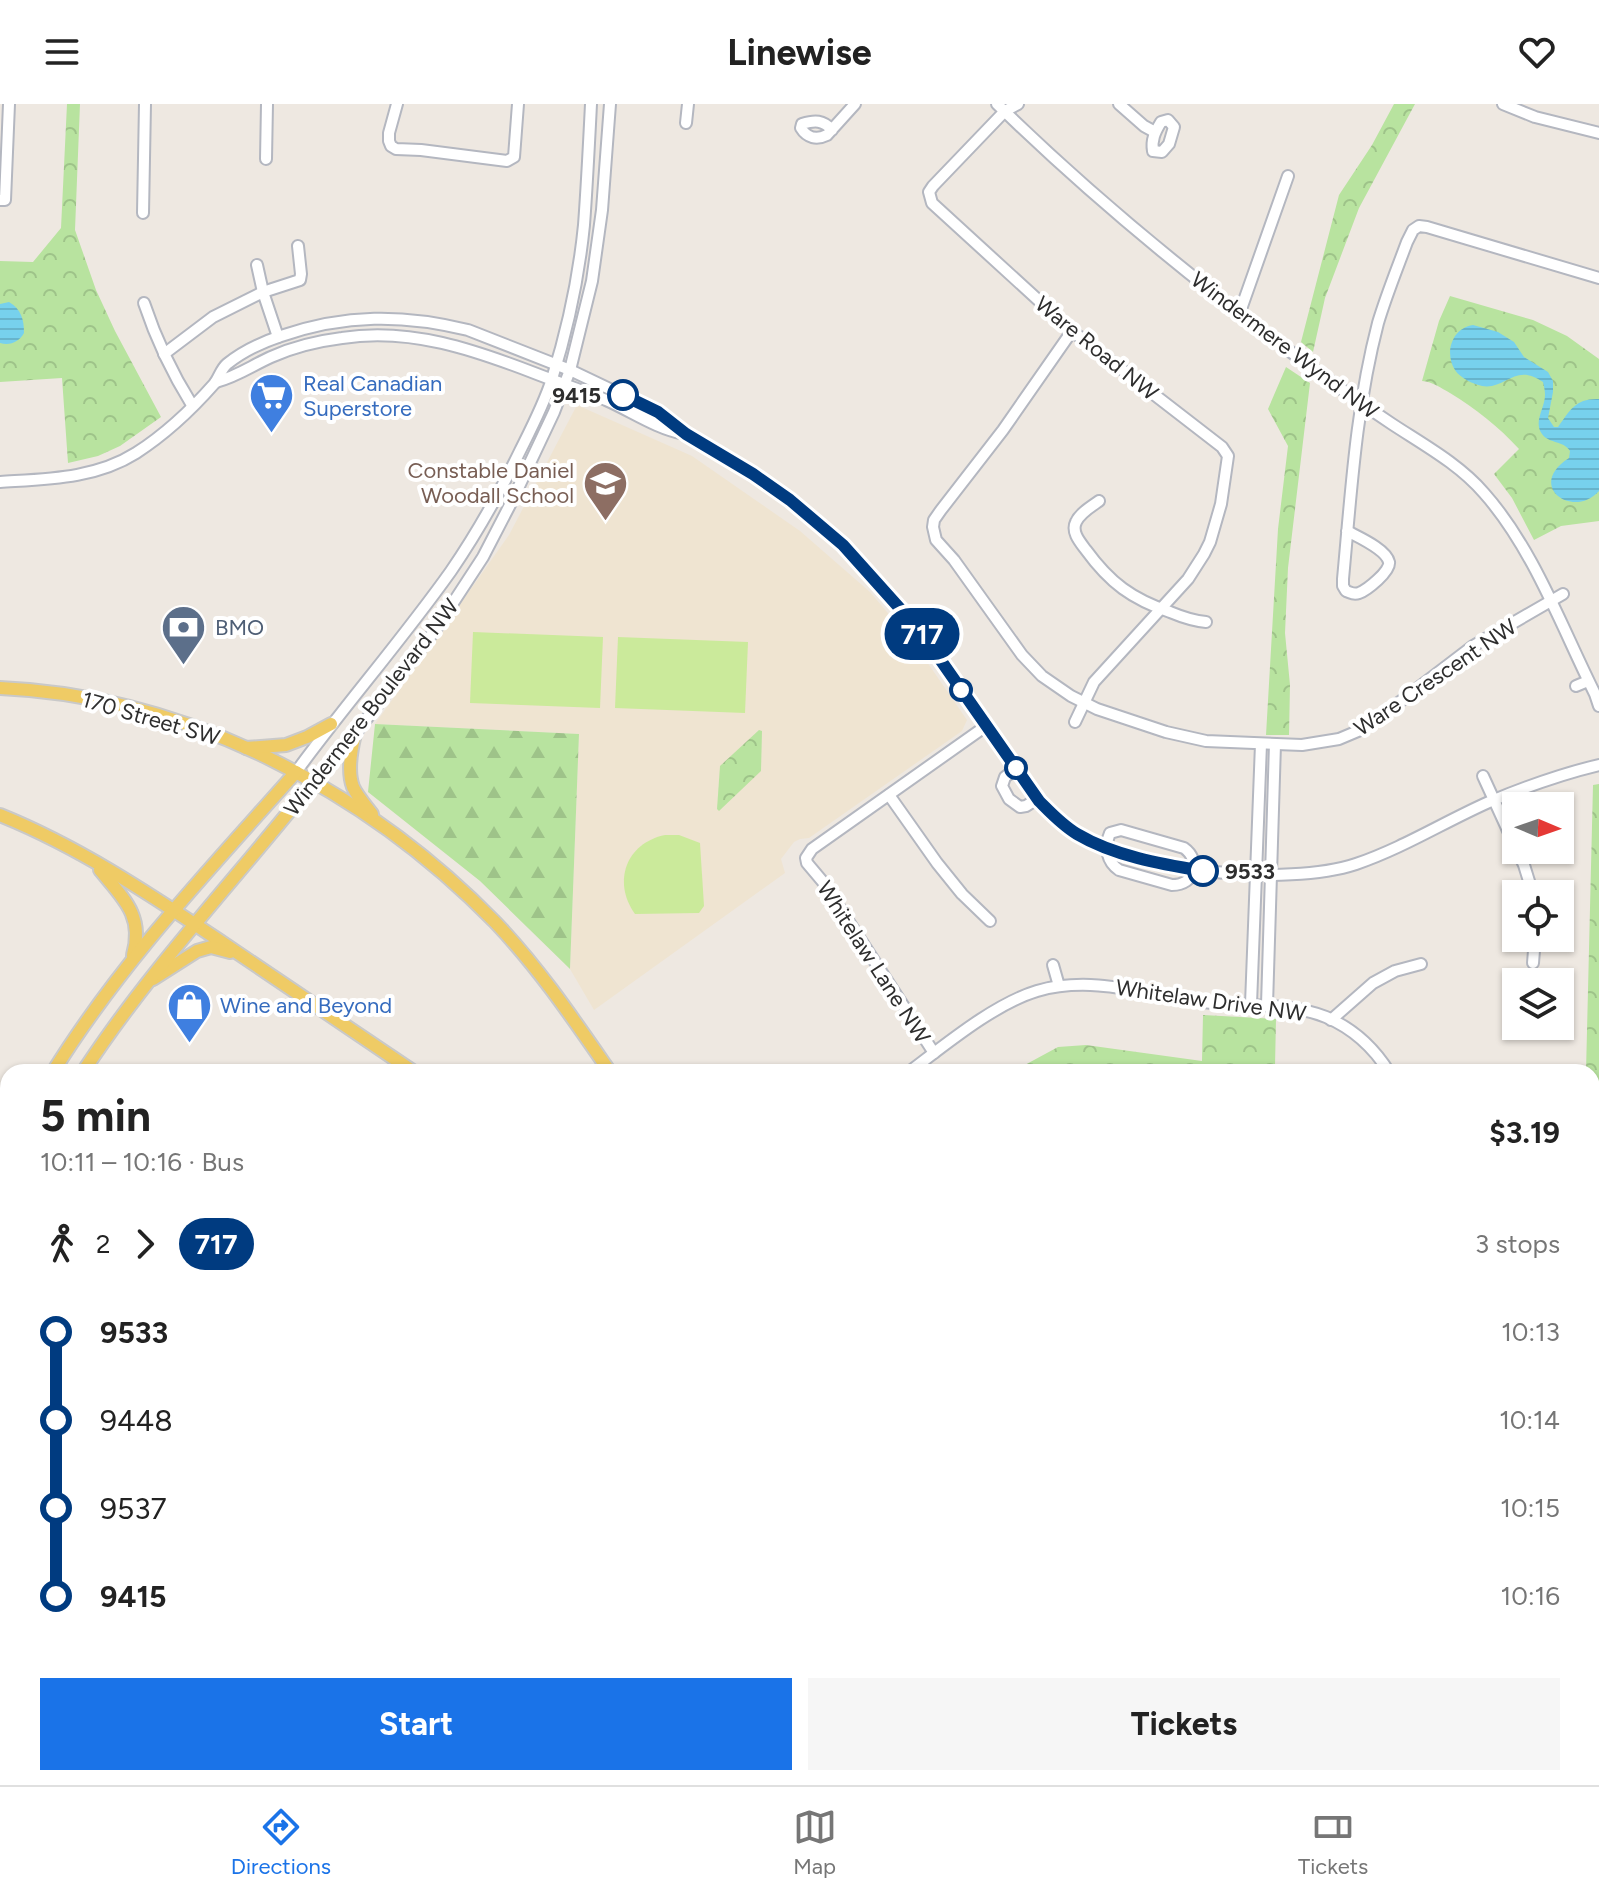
<!DOCTYPE html>
<html lang="en">
<head>
<meta charset="utf-8">
<style>
  :root { --surface:#fff; --page:#f6f6f6; --text:#222; --muted:#767676; --line:#e0e0e0; --accent:#1a73e8 }
  body { margin:0; font-family:Figtree,sans-serif; background:var(--page); color:var(--text); height:100vh; display:flex; flex-direction:column; font-size:30px; white-space:nowrap }
  * { box-sizing:border-box; margin:0 }
  p { font-size:26px; color:var(--muted) }
  .icon { flex:none; width:44px; height:44px; fill:none; stroke:currentColor; stroke-width:2; stroke-linecap:round; stroke-linejoin:round }
  .map { position:relative; flex:1; overflow:hidden }
  .panel { position:absolute; left:0px; top:960px; width:1600px; height:722px; display:flex; flex-direction:column; background:var(--surface); border-radius:24px 24px 0 0; box-shadow:0 2px 6px #0004 }
  .panel>* { flex:none }
  .badge { padding:0 16px; border-radius:26px; font-size:28px; line-height:52px }
  .needle { width:52px; rotate:92deg }
  .tools { position:absolute; left:1502px; top:688px; display:grid; gap:16px }
  .tools a { display:grid; place-items:center; width:72px; height:72px; border-radius:0px; background:var(--surface); box-shadow:0 2px 6px #0004; font-size:40px }
  .map>.badge { position:absolute; translate:-50% -50%; box-shadow:0 0 0 4px #fff }
  .legs { display:flex; align-items:center; gap:12px; height:88px; padding:0 40px; font-size:26px }
  .legs p { margin-inline-start:auto }
  .head { display:flex; align-items:center; justify-content:space-between; height:136px; padding:0 40px }
  h1 { font-size:44px; font-weight:700; line-height:60px }
  .action { display:flex; gap:16px; margin-top:auto; padding:16px 40px }
  .action a { flex:1; height:92px; border-radius:0px; background:var(--accent); color:#fff; font-size:32px; font-weight:700; line-height:92px; text-align:center }
  .action a+a { background:var(--page); color:var(--text) }
  ul { padding:0 40px; list-style:none }
  li { display:flex; align-items:center; gap:28px; height:88px; font-size:30px }
  li i { display:grid; place-items:center; width:12px; height:100%; margin:0 10px; background:currentColor }
  li i::after { content:''; width:20px; height:20px; margin:-10px; border:6px solid; border-radius:50%; background:var(--surface) }
  li p { margin-inline-start:auto }
  li:first-child i { background:linear-gradient(#0000 50%,currentColor 0) }
  li:last-child i { background:linear-gradient(currentColor 50%,#0000 0) }
  header { display:flex; justify-content:space-between; align-items:center; height:104px; padding:0 40px; background:var(--surface); font-size:36px; font-weight:700 }
  .menu { display:flex; justify-content:space-around; align-items:center; height:112px; border-top:2px solid var(--line); background:var(--surface); font-size:22px; color:var(--muted) }
  .menu a { display:grid; justify-items:center; gap:4px }
  .menu .current { color:var(--accent) }
  .map>svg:first-child { display:block }
</style>
</head>
<body>
<header><svg class="icon" aria-label="menu" viewBox="0 0 24 24"><path d="M4 6h16M4 12h16M4 18h16"/></svg>Linewise<svg class="icon" aria-label="heart" viewBox="0 0 24 24"><path d="M12 20l-8-8c-3-5 5-10 8-4 3-6 11-1 8 4z"/></svg></header>
<div class="map">
<svg width="1599" height="1681" viewBox="0 0 1599 1681">
  <defs>
    <pattern id="forest-firs" width="22" height="20" patternUnits="userSpaceOnUse" patternTransform="scale(2)"><rect width="22" height="20" fill="#b8e39f"/><path d="M5 1l3.5 6h-7zM16 11l3.5 6h-7z" fill="#9ec389"/></pattern>
    <pattern id="park-crowns" width="20" height="18" patternUnits="userSpaceOnUse" patternTransform="scale(2)"><rect width="20" height="18" fill="#b8e39f"/><path d="M2 6a3 3 0 1 1 6 0M12 15a3 3 0 1 1 6 0" fill="none" stroke="#9ec389"/></pattern>
    <pattern id="water-rules" width="6" height="5" patternUnits="userSpaceOnUse" patternTransform="scale(2)"><rect width="6" height="5" fill="#77d1ed"/><path d="M0 2.5h6" fill="none" stroke="#67b4cc"/></pattern>
  </defs>
  <rect width="100%" height="100%" fill="#eee8e1"/>
  <polygon fill="#efe4d1" points="577,301 692,352 800,427 870,488 916,542 967,616 962,627 809,734 800,735 794,738 781,755 785,769 594,906 570,865 579,630 375,620 509,431"/>
  <rect fill="#b8e39f" x="11" y="1674" width="62" height="7"/>
  <g fill="url(#forest-firs)">
    <polygon points="375,620 579,630 570,865 480,777 368,688"/>
    <polygon points="1592,1358 1599,1361 1599,1528 1597,1493 1592,1491"/>
  </g>
  <g fill="url(#park-crowns)">
    <polygon points="67,0 80,0 75,126 96,186 115,227 161,313 120,342 98,352 68,359 62,274 0,278 0,157 33,158 61,124"/>
    <polygon points="1394,0 1415,0 1359,104 1325,194 1313,248 1301,238 1339,91 1372,41"/>
    <path d="M1450,192L1533,216L1567,232L1599,255V417L1561,422L1534,436L1512,394L1494,370L1519,345C1498,322 1476,305 1450,289C1441,284 1433,278 1422,277L1439,217Z"/>
    <polygon points="1286,263 1310,279 1288,464 1285,529 1290,581 1289,631 1266,631 1278,425 1288,342 1268,305"/>
    <polygon points="759,626 762,627 761,667 719,707 717,705 720,662"/>
    <polygon points="1599,680 1599,1208 1592,1210 1592,968 1586,968 1593,681"/>
    <polygon points="1203,911 1276,915 1275,962 1289,968 1012,968 1058,943 1086,941 1202,957"/>
    <polygon points="499,1674 618,1674 617,1681 495,1681"/>
  </g>
  <g fill="#cbea9b">
    <polygon points="473,528 603,533 600,604 470,599"/>
    <polygon points="618,533 748,538 745,609 615,604"/>
    <path d="M665,731H679L700,739L704,802L699,809L635,810C612,778 626,739 665,731Z"/>
  </g>
  <g fill="url(#water-rules)">
    <path d="M9,198C21,205 24,215 24,229C19,238 10,242 0,239V200Z"/>
    <path d="M1473,221L1498,228L1514,238L1524,253L1548,268L1553,277V288L1548,314L1554,323H1558C1570,306 1576,294 1599,295V387C1573,416 1525,382 1569,354L1570,347C1563,336 1549,340 1542,330C1533,318 1545,304 1545,291C1545,287 1544,282 1543,278C1515,258 1506,286 1482,282C1473,280 1460,274 1455,266C1444,249 1452,224 1473,221Z"/>
  </g>
  <g fill="none" stroke-linecap="round" stroke-linejoin="round">
    <polyline stroke="#77d1ed" stroke-width="3" points="1592,1436 1599,1437"/>
    <defs>
      <g id="minor">
        <polyline points="397,0 389,29 389,37 391,42 396,45 421,46 507,57 514,53 518,0"/>
        <path d="M997,0C1092,93 1196,178 1303,257C1332,279 1362,300 1392,320C1424,341 1459,360 1484,389C1533,444 1562,524 1595,590L1599,602"/>
        <polyline points="1018,0 1005,7 933,82 929,88 932,99 1072,227 1222,343 1228,352 1221,400 1210,438 1204,450 1188,475 1094,578 1075,618"/>
        <polyline points="1119,0 1144,22 1155,28"/>
        <polyline points="1503,0 1535,13 1599,29"/>
        <path d="M1168,16L1174,23L1169,40L1162,48L1153,47C1151,36 1155,28 1161,18Z"/>
        <polyline points="686,19 688,0"/>
        <path d="M832,26C823,16 815,16 802,20L801,24C807,34 817,36 827,31L855,0"/>
        <polyline points="266,55 267,0"/>
        <polyline points="0,96 5,96 9,0"/>
        <polyline points="143,109 145,0"/>
        <polyline points="257,161 263,188 278,233"/>
        <path d="M144,199C156,235 172,269 192,301"/>
        <polyline points="1240,208 1288,72"/>
        <polyline points="1072,227 1003,326 941,406 934,416 933,423 936,436 954,456 1022,551 1042,572 1071,592 1097,605 1166,628 1206,637 1302,641 1339,635 1358,627 1376,616 1473,542 1563,490"/>
        <polyline points="164,250 213,213 263,188 300,176 301,170 298,142"/>
        <path d="M216,278C238,272 251,262 271,253C293,243 318,237 342,234C410,223 475,246 537,270C560,279 584,287 606,296C633,308 655,324 684,330"/>
        <path d="M0,378C46,375 95,375 136,349C164,331 192,305 214,280C219,274 221,265 227,260C243,247 263,238 281,232C345,210 403,210 468,226L570,266L658,308L686,330L753,370L790,396L843,441L921,528L1039,697C1051,709 1062,721 1076,729C1138,768 1286,783 1356,760C1403,744 1444,718 1489,698C1525,683 1561,670 1599,661"/>
        <path d="M1099,397C1092,402 1080,409 1076,418C1071,428 1080,438 1086,446C1110,479 1132,495 1170,508C1182,513 1194,517 1206,518"/>
        <path d="M1347,427C1358,433 1386,445 1389,458C1391,467 1367,486 1359,489C1353,491 1352,489 1346,487L1343,482V475C1351,389 1356,303 1378,219C1386,192 1397,165 1407,138L1413,126L1419,122L1427,123L1599,174"/>
        <polyline points="1576,582 1588,577"/>
        <polyline points="1016,665 1005,673 1002,682 1009,695 1020,703 1026,702 1037,695"/>
        <path d="M296,668C346,600 402,536 451,467C477,429 500,388 520,347C532,323 544,300 552,275C567,227 579,171 584,121C587,81 589,40 591,0"/>
        <polyline points="1483,672 1516,744"/>
        <polyline points="313,678 355,630 436,525 483,453 512,397 554,308 570,266 592,177 602,106 610,0"/>
        <polyline points="889,691 937,759 962,790 990,817"/>
        <path d="M1121,726L1184,744C1201,756 1196,781 1172,781L1119,766C1107,758 1104,743 1110,729Z"/>
        <polyline points="1517,746 1524,761 1533,790"/>
        <polyline points="1516,805 1514,809 1516,816"/>
        <polyline points="1533,859 1535,834"/>
        <polyline points="1053,861 1059,882"/>
        <polyline points="1251,900 1261,640"/>
        <polyline points="1267,901 1275,640"/>
        <polyline points="1331,916 1373,879 1395,867 1421,860"/>
        <polyline points="934,949 823,778 807,759 806,754 812,745 986,622"/>
        <path d="M909,968C945,941 994,900 1037,887C1095,870 1154,893 1212,899C1250,903 1289,898 1326,913C1352,924 1374,944 1389,968"/>
        <polyline points="0,1183 8,1186"/>
        <polyline points="0,1200 8,1203"/>
        <polyline points="1592,1224 1599,1223"/>
        <polyline points="263,1681 266,1674"/>
        <polyline points="279,1681 282,1674"/>
      </g>
      <g id="major">
        <path d="M0,584C187,592 366,686 495,818C539,864 574,916 610,968"/>
        <path d="M355,630C351,646 347,667 353,683C357,692 366,702 372,710"/>
        <polyline points="246,644 286,641 307,633 331,620"/>
        <path d="M0,711C77,742 148,789 217,835C283,879 348,924 414,968"/>
        <path d="M100,766C124,795 144,812 133,851"/>
        <polyline points="153,875 197,847 211,843 230,848"/>
        <path d="M53,968C121,858 211,764 296,668"/>
        <path d="M83,968C151,864 236,775 313,678"/>
        <polyline points="0,1056 8,1042"/>
        <polyline points="0,1078 8,1062"/>
        <polyline points="0,1107 8,1092"/>
        <polyline points="1112,1674 1116,1681"/>
        <polyline points="1128,1674 1131,1681"/>
      </g>
      <g id="highway">
        <polyline points="1592,1638 1599,1637"/>
        <polyline points="1105,1674 1105,1681"/>
        <polyline points="1139,1674 1145,1681"/>
        <polyline points="1394,1681 1416,1674"/>
      </g>
    </defs>
    <use href="#minor" stroke="#b4b7c0" stroke-width="14"/>
    <use href="#major" stroke="#c9c9c9" stroke-width="16"/>
    <use href="#highway" stroke="#c9c9c9" stroke-width="18"/>
    <use href="#minor" stroke="#fff" stroke-width="10"/>
    <use href="#major" stroke="#efcb65" stroke-width="12"/>
    <use href="#highway" stroke="#fb9e5f" stroke-width="14"/>
  </g>
  <g fill="none" stroke-linecap="round" stroke-linejoin="round">
    <defs>
      <path id="line-1" d="M623,291L658,308L686,330L753,370L790,396L843,441L921,528L1039,697C1051,709 1062,721 1077,730C1114,752 1161,760 1203,767"/>
    </defs>
    <use href="#line-1" stroke="#fff" stroke-width="18"/>
    <use href="#line-1" stroke="#003b80" stroke-width="12"/>
  </g>
  <defs>
    <symbol id="supermarket-pin" viewBox="-11 -11 22 30"><path d="M0 17L-7.5 6A9.5 9.5 0 1 1 7.5 6Z" fill="#3f7fe0" stroke="#fff"/><path d="M-6-5.5h2.5l.6 2H6L4.5 2H-2.5L-4.4-4H-6ZM-1.5 3.2a1.3 1.3 0 1 0 .1 0ZM3 3.2a1.3 1.3 0 1 0 .1 0Z" fill="#fff"/></symbol>
    <symbol id="school-pin" viewBox="-11 -11 22 30"><path d="M0 17L-7.5 6A9.5 9.5 0 1 1 7.5 6Z" fill="#8d6e63" stroke="#fff"/><path d="M0-5L7-2L0 1L-7-2ZM-4 1L0 2.5L4 1V4Q0 6-4 4Z" fill="#fff"/></symbol>
    <symbol id="bank-pin" viewBox="-11 -11 22 30"><path d="M0 17L-7.5 6A9.5 9.5 0 1 1 7.5 6Z" fill="#5c6f8a" stroke="#fff"/><path d="M-6-4H6V4H-6ZM0-2.3a2.3 2.3 0 1 0 0 4.6a2.3 2.3 0 1 0 0-4.6Z" fill="#fff"/></symbol>
    <symbol id="shop-pin" viewBox="-11 -11 22 30"><path d="M0 17L-7.5 6A9.5 9.5 0 1 1 7.5 6Z" fill="#3f7fe0" stroke="#fff"/><path d="M-5-2.5h2.3a2.7 3.5 0 0 1 5.4 0H5L5.5 6h-11ZM-1.5-2.5h3a1.5 2.3 0 0 0-3 0Z" fill="#fff"/></symbol>
  </defs>
  <g fill-rule="evenodd">
    <use href="#supermarket-pin" x="246" y="266" width="51" height="69"/>
    <use href="#school-pin" x="580" y="354" width="51" height="69"/>
    <use href="#bank-pin" x="158" y="498" width="51" height="69"/>
    <use href="#shop-pin" x="164" y="876" width="51" height="69"/>
  </g>
  <g fill="#fff" stroke="#003b80" stroke-width="4">
    <circle cx="623" cy="291" r="14"/>
    <circle cx="961" cy="586" r="10"/>
    <circle cx="1016" cy="664" r="10"/>
    <circle cx="1203" cy="767" r="14"/>
  </g>
  <g text-anchor="middle" stroke-width="8" stroke-linejoin="round" paint-order="stroke">
    <g font-size="22" fill="#2e2e2e" stroke="#fff">
      <text transform="translate(1285 241) rotate(37)" y="8">Windermere Wynd NW</text>
      <text transform="translate(1097 244) rotate(39)" y="8">Ware Road NW</text>
      <text transform="translate(1435 573) rotate(-34)" y="8">Ware Crescent NW</text>
      <text transform="translate(371 603) rotate(-52)" y="8">Windermere Boulevard NW</text>
      <text transform="translate(151 614) rotate(16)" y="8">170 Street SW</text>
      <text transform="translate(874 858) rotate(57)" y="8">Whitelaw Lane NW</text>
      <text transform="translate(1211 896) rotate(8)" y="8">Whitelaw Drive NW</text>
    </g>
    <g font-size="22" fill="#366cbe" stroke="#fff" text-anchor="start">
      <text x="303" y="287">Real Canadian<tspan x="303" dy="25">Superstore</tspan></text>
      <text x="220" y="909">Wine and Beyond</text>
    </g>
    <g font-size="22" font-weight="bold" fill="#2e2e2e" stroke="#fff" text-anchor="end">
      <text x="601" y="299">9415</text>
      <text x="1225" y="775" text-anchor="start">9533</text>
    </g>
    <g font-size="22" fill="#785e54" stroke="#fff" text-anchor="end">
      <text x="574" y="374">Constable Daniel<tspan x="574" dy="25">Woodall School</tspan></text>
    </g>
    <g font-size="22" fill="#4e5e75" stroke="#fff" text-anchor="start">
      <text x="215" y="531">BMO</text>
    </g>
  </g>
</svg>
<div class="tools">
<a><svg class="needle" viewBox="-14 -14 28 28"><path d="M0-13l5 13h-10z" fill="#e53935"/><path d="M0 13l5-13h-10z" fill="#767676"/></svg></a>
<a><svg class="icon" aria-label="locate" viewBox="0 0 24 24"><circle cx="12" cy="12" r="6"/><path d="M12 2v4M12 18v4M2 12h4M18 12h4"/></svg></a>
<a><svg class="icon" aria-label="layers" viewBox="0 0 24 24"><path d="M12 4l9 5-9 5-9-5zM3 14l9 5 9-5"/></svg></a>
</div>
<b class="badge" style="left:922px;top:530px;background:#003b80;color:#fff">717</b>
<section class="panel">
<div class="head"><div><h1>5 min</h1><p>10:11 – 10:16 · Bus</p></div><b>$3.19</b></div>
<div class="legs"><svg class="icon" aria-label="walk" viewBox="0 0 24 24"><circle cx="13" cy="4" r="2"/><path d="M13 8l-2 6 4 7M11 14l-3 7M7 12l3-4h3l4 4"/></svg>2<svg class="icon" aria-label="forward" viewBox="0 0 24 24"><path d="M9 5l7 7-7 7"/></svg><b class="badge" style="background:#003b80;color:#fff">717</b><p>3 stops</p></div>
<ul>
<li><i style="color:#003b80"></i><b>9533</b><p>10:13</p></li>
<li><i style="color:#003b80"></i><span>9448</span><p>10:14</p></li>
<li><i style="color:#003b80"></i><span>9537</span><p>10:15</p></li>
<li><i style="color:#003b80"></i><b>9415</b><p>10:16</p></li>
</ul>
<div class="action"><a>Start</a><a>Tickets</a></div>
</section>
</div>
<nav class="menu">
<a class="current"><svg class="icon" aria-label="directions" viewBox="0 0 24 24"><path d="M12 3l9 9-9 9-9-9zM9 14v-3h6M13 9l2 2-2 2"/></svg>Directions</a>
<a><svg class="icon" aria-label="map" viewBox="0 0 24 24"><path d="M3 6l6-2 6 2 6-2v14l-6 2-6-2-6 2zM9 4v14M15 6v14"/></svg>Map</a>
<a><svg class="icon" aria-label="tickets" viewBox="0 0 24 24"><path d="M3 7h18v10H3zM15 7v10"/></svg>Tickets</a>
</nav>
</body>
</html>
